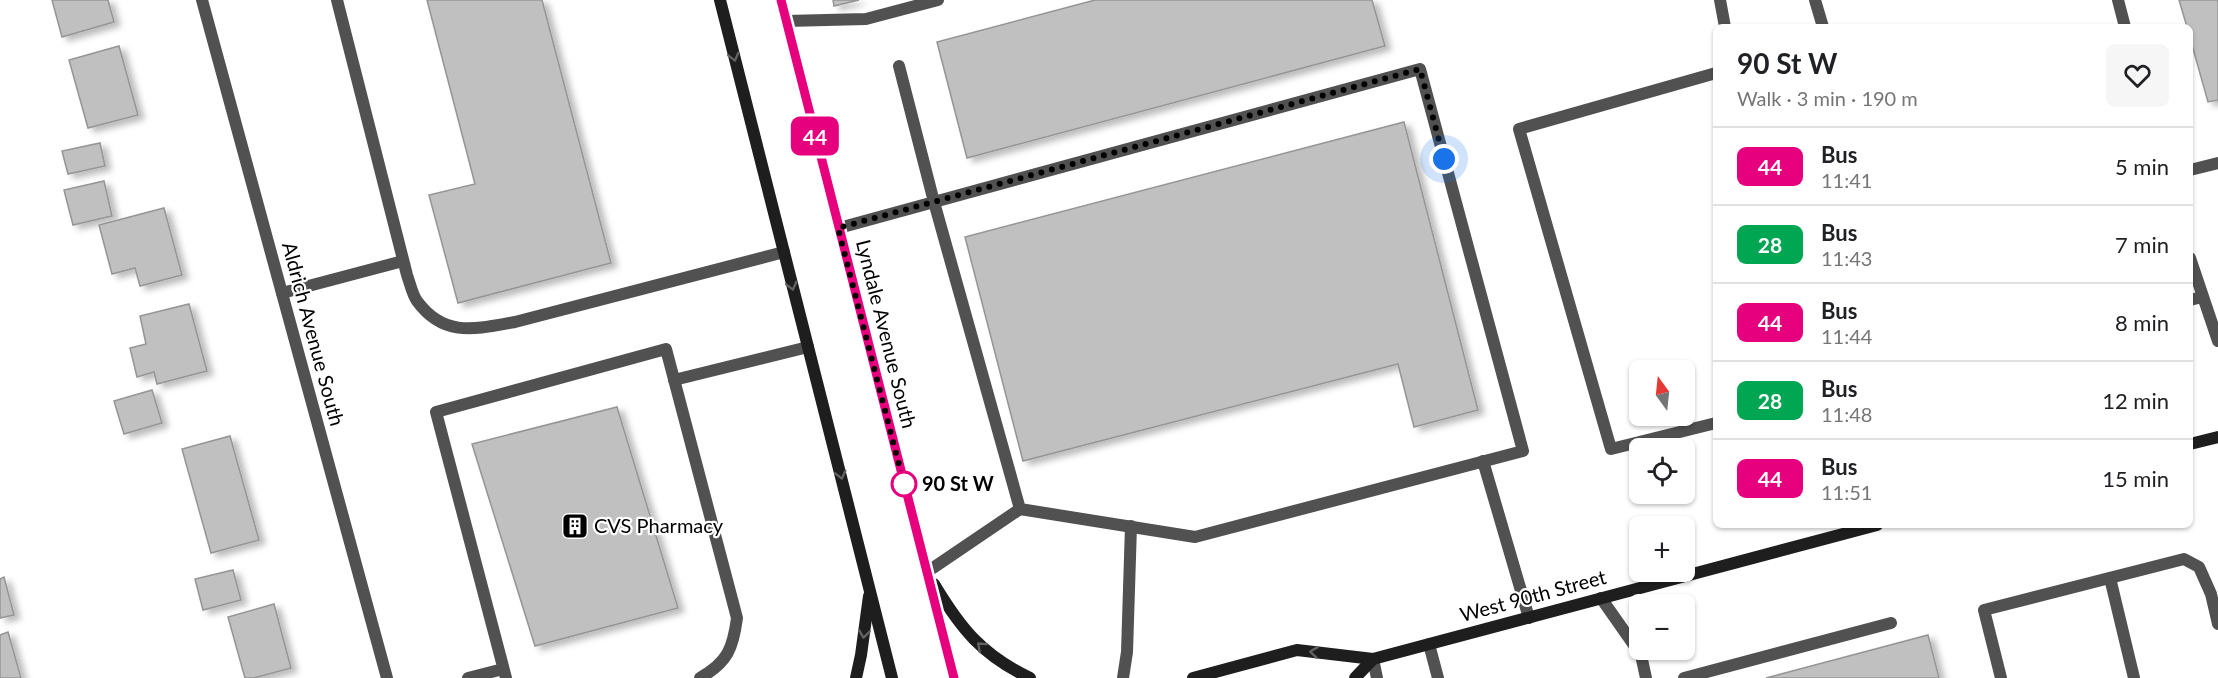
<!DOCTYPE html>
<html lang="en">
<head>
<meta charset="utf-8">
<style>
  :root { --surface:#fff; --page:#f6f6f6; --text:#202124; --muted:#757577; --line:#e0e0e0 }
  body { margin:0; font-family:Lato,sans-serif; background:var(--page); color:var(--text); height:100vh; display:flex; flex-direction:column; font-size:22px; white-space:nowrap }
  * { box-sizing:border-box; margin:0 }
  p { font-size:20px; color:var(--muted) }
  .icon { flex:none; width:33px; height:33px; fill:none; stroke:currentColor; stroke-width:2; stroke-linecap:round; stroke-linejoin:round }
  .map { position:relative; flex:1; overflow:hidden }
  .drawer { position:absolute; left:1713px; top:24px; width:480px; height:504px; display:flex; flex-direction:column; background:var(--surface); border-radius:9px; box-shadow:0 2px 4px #0004 }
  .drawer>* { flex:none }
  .badge { padding:0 12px; border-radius:9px; font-size:21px; line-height:39px }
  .needle { width:39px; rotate:345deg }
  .controls { position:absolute; left:1629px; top:360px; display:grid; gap:12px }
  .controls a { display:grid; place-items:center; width:66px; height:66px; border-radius:9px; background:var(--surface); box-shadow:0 2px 4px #0004; font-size:30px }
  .you { position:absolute; width:30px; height:30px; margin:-15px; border:4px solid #fff; border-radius:50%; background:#1a73e8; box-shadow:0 0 0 9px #1a73e833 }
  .map>.badge { position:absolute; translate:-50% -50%; box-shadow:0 0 0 3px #fff }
  .round { display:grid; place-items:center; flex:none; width:63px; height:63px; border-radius:9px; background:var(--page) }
  .summary { display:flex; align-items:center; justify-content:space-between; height:102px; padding:0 24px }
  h1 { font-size:28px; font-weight:700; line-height:45px }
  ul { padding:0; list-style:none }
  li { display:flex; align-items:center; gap:18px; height:78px; padding:0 24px; border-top:2px solid var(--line) }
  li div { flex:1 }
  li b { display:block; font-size:22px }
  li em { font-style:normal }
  li .badge { min-width:66px; font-weight:700; text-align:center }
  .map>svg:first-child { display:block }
</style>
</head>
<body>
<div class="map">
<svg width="2218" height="678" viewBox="0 0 2218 678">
  <defs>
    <filter id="shadow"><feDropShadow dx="6" dy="4" stdDeviation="3" flood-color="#0004"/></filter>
  </defs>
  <rect width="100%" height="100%" fill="#fff"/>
  <g fill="#c0c0c0" stroke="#959595" stroke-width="1.5" filter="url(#shadow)">
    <polygon points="52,0 108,0 114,22 62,37"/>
    <polygon points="427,0 542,0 611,263 458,303 429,195 475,184"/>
    <polygon points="833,0 859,0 834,6"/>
    <polygon points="1095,0 1372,0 1385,46 967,158 937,42"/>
    <polygon points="2179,0 2218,0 2218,100 2208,102 2190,38 2190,27 2187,27"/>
    <polygon points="119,46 138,115 88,128 69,60"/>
    <polygon points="1404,122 1478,410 1414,427 1398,364 1023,461 965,237"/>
    <polygon points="100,143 105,166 68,174 62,151"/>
    <polygon points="104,181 112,216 73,225 64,190"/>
    <polygon points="164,208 182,275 140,286 135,268 112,274 99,225"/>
    <polygon points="189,304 207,371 157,384 154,372 137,377 130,348 146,344 140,316"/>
    <polygon points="152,390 162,423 124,434 114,401"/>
    <polygon points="617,407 678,608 535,646 472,444"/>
    <polygon points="230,436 259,540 211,553 182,449"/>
    <polygon points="233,570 241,600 203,610 195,579"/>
    <polygon points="4,577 14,615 0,618 0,579"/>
    <polygon points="274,604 291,668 254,678 245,678 228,617"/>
    <polygon points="8,632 21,678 0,678 0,635"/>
    <polygon points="1928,635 1939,678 1766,678"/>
  </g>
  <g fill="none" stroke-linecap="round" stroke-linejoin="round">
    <g stroke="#515151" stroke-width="12">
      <path d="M337,0L407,275C410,283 412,294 417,301C444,338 476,329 515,322L784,252"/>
      <polyline points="1720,0 1725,27"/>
      <polyline points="1815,0 1823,27"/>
      <polyline points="2118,0 2125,27"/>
      <polyline points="786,21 866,19 938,0"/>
      <polyline points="1716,73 1519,129 1611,449 1716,423"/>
      <polyline points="2190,170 2218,163"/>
      <polyline points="839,228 934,202 1420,69 1523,451 1195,537 1020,509 934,202 899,66"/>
      <polyline points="2190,258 2218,341"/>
      <polyline points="282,293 403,261"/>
      <polyline points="2190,300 2202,297"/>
      <polyline points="674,380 808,347"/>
      <polyline points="1483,461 1529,618"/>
      <polyline points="927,572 1020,509"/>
      <polyline points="2110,578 2134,678"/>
      <polyline points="1601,598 1641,655 1646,678"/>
      <polyline points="1429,644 1438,678"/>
      <polyline points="1373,659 1377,678"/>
      <polyline points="468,678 503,669"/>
      <path d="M506,678L436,412L666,349L737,618C733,648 728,662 700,678"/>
      <polyline points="1123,678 1127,652 1131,526"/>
      <polyline points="1684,678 1891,623"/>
      <polyline points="2001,678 1984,610 2184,559 2199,567 2211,594 2218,624"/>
    </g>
    <polyline stroke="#515151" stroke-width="12" points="202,0 387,678"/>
    <g stroke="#1e1e1e" stroke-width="12">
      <polyline points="720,0 892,678"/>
      <polyline points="781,0 954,678"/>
      <polyline points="2190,444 2218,437"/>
      <path d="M934,584C961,629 982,655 1030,678"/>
      <polyline points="856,678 861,655 869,596"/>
      <polyline points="1193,678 1297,650 1373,659 1877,525"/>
      <polyline points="1355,678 1373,659"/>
    </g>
  </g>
  <defs><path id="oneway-chevron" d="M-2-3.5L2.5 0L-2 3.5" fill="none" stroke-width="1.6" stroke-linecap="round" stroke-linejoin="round" transform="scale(1.5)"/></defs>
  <g stroke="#626262">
    <use href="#oneway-chevron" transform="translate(734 57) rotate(76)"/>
    <use href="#oneway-chevron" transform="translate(792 286) rotate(76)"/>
    <use href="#oneway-chevron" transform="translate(841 475) rotate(76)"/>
    <use href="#oneway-chevron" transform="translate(864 634) rotate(97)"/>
    <use href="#oneway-chevron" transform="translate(981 646) rotate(-138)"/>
    <use href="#oneway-chevron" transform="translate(1314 652) rotate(-173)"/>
  </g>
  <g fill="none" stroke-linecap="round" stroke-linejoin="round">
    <defs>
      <polyline id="line" points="781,0 954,678"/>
    </defs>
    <use href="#line" stroke="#fff" stroke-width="14"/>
    <use href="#line" stroke="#e6007e" stroke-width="9"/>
    <polyline stroke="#000" stroke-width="6" stroke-dasharray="0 10.8" points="904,484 838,228 1420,69 1444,159"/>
  </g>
  <defs>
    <symbol id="building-square" viewBox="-11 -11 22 22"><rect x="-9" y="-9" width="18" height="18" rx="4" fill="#000" stroke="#fff"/><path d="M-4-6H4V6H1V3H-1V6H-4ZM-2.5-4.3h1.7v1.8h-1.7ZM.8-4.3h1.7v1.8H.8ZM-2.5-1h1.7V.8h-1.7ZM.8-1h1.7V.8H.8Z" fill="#fff"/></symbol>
  </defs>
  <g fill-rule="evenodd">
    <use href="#building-square" x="560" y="511" width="30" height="30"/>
  </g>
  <circle fill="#fff" stroke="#e6007e" stroke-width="3" cx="904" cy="484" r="12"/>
  <g text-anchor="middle" stroke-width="4.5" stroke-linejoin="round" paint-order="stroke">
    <g font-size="20" fill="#000" stroke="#fff">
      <text transform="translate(313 334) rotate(75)" y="7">Aldrich Avenue South</text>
      <text transform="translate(886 334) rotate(76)" y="7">Lyndale Avenue South</text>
      <text transform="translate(1533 596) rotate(-15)" y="7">West 90th Street</text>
    </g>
    <g font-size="20" font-weight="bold" fill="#000" stroke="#fff" text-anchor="start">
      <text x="922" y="491">90 St W</text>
    </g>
    <g font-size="20" fill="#000" stroke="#fff" text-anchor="start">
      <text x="594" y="533">CVS Pharmacy</text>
    </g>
  </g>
</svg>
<div class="controls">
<a><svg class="needle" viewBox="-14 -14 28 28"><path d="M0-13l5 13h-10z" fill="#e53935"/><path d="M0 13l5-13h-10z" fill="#757577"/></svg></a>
<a><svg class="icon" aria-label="locate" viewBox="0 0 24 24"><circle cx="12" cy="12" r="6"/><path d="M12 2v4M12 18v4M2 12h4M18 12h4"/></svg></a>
<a>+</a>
<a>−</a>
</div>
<div class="you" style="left:1444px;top:159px"></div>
<b class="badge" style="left:815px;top:136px;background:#e6007e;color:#fff">44</b>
<section class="drawer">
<div class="summary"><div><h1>90 St W</h1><p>Walk · 3 min · 190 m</p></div><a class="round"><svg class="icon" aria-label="heart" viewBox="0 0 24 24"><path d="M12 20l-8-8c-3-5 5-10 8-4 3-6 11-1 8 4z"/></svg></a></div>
<ul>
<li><span class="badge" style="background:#e6007e;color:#fff">44</span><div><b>Bus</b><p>11:41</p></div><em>5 min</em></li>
<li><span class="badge" style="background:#00a651;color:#fff">28</span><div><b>Bus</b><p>11:43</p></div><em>7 min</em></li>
<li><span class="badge" style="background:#e6007e;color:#fff">44</span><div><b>Bus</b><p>11:44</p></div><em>8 min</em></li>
<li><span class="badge" style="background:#00a651;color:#fff">28</span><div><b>Bus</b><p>11:48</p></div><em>12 min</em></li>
<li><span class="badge" style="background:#e6007e;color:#fff">44</span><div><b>Bus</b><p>11:51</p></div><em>15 min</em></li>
</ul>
</section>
</div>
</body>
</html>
